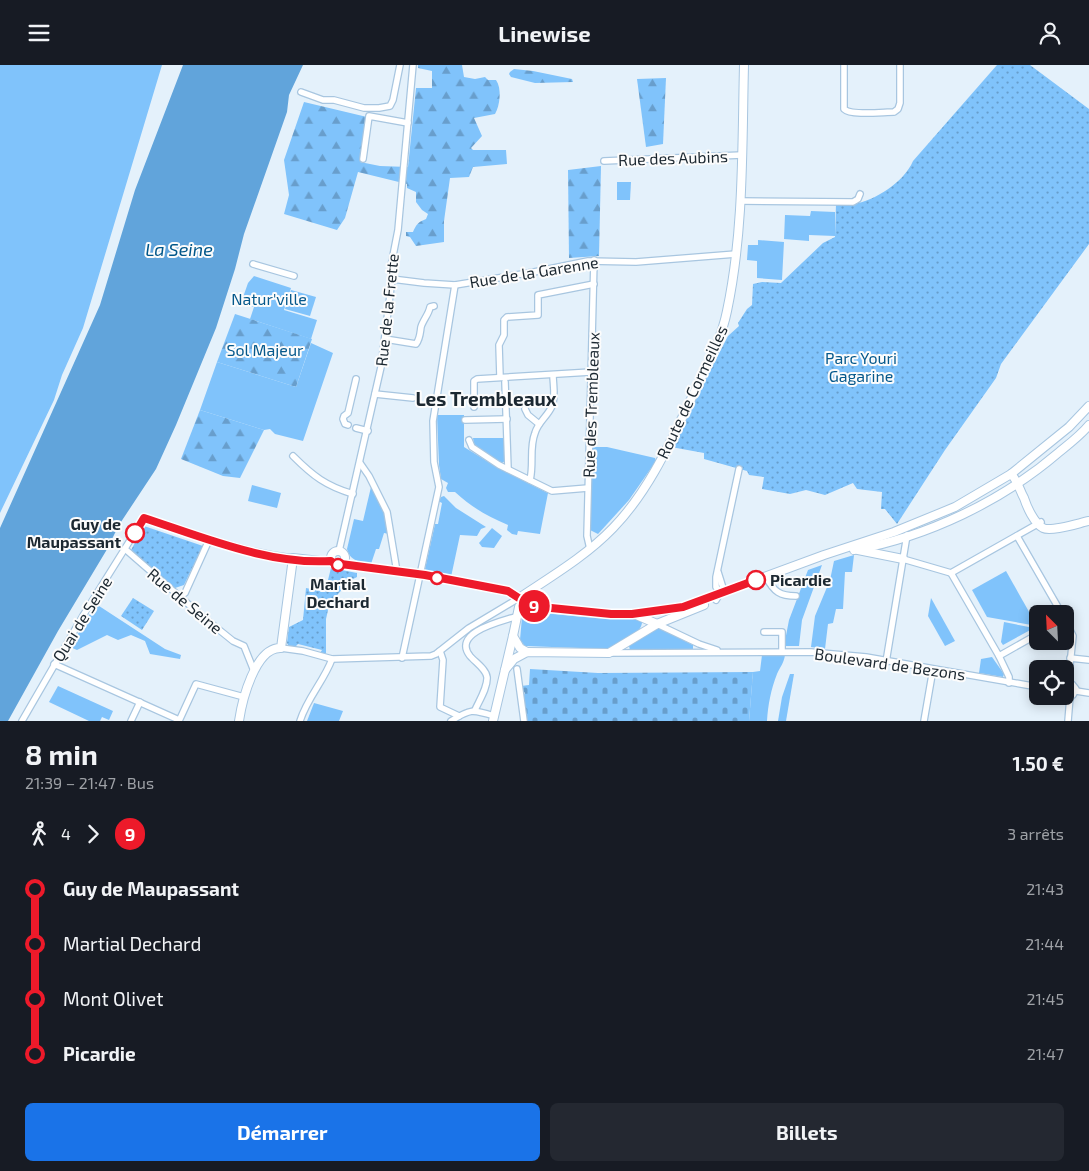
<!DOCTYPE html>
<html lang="fr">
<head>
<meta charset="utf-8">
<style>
  :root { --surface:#171b24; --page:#242831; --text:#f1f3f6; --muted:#9ea1a6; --accent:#1a73e8 }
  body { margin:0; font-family:"Exo 2",sans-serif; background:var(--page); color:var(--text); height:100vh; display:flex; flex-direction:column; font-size:19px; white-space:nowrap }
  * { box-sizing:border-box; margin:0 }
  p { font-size:16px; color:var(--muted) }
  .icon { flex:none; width:28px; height:28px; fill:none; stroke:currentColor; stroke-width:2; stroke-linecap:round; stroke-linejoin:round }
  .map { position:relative; height:656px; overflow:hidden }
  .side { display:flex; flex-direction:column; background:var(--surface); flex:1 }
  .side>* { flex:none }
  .badge { padding:0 10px; border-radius:16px; font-size:18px; line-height:32px }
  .needle { width:32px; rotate:336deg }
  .tools { position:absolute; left:1029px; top:540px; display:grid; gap:10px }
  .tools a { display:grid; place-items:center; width:45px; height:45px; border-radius:8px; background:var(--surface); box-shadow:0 2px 12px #0003; font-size:25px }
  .map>.badge { position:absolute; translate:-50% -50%; box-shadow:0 0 0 2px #fff }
  .legs { display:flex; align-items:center; gap:8px; height:55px; padding:0 25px; font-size:16px }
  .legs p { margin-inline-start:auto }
  .head { display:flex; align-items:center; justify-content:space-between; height:85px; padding:0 25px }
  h1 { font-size:28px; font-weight:700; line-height:38px }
  .cta { display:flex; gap:10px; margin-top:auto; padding:10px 25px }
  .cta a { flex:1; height:58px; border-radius:8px; background:var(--accent); color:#fff; font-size:20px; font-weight:700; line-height:58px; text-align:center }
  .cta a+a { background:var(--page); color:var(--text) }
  ul { padding:0 25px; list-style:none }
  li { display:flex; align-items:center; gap:18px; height:55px; font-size:19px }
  li i { display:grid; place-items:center; width:8px; height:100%; margin:0 6px; background:currentColor }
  li i::after { content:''; width:12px; height:12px; margin:-6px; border:4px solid; border-radius:50%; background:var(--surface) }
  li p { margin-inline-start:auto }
  li:first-child i { background:linear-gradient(#0000 50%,currentColor 0) }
  li:last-child i { background:linear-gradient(currentColor 50%,#0000 0) }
  header { display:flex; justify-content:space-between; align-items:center; height:65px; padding:0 25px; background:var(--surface); font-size:22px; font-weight:700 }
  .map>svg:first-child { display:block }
</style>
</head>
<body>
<header><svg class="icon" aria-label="menu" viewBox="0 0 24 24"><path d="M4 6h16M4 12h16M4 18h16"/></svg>Linewise<svg class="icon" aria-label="person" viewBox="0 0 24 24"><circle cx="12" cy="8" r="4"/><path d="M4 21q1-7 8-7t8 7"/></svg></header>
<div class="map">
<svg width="1089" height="656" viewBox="0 0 1089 656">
  <defs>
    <pattern id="forest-firs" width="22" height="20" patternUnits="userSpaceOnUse" patternTransform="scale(1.25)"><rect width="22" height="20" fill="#80c3fb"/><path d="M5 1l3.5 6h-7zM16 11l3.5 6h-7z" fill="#689ecc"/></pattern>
    <pattern id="cemetery-stones" width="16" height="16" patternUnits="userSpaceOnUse" patternTransform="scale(1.25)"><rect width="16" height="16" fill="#80c3fb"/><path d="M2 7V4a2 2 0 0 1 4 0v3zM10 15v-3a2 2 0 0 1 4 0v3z" fill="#689ecc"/></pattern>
    <pattern id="park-dots" width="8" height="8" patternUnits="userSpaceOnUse" patternTransform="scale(1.25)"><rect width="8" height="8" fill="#80c3fb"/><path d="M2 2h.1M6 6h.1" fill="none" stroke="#689ecc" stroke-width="1.8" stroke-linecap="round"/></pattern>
  </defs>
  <rect width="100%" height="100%" fill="#e4f1fb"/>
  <g fill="#80c3fb">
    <polygon points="0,0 162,0 83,263 62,310 54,335 0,448"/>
    <polygon points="617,117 631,117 630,135 617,135"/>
    <polygon points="811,146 835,147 835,171 809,170 809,176 784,174 785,150 810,151"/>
    <polygon points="758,175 784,177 782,215 757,213 757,196 747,195 748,180 758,180"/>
    <polygon points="254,211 291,223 284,245 317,255 311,274 250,254 254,242 241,238 248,218"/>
    <polygon points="291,225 316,232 310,251 285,244"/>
    <polygon points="311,278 333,288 303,376 275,369 270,364 264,365 200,345 217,297 296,322"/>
    <path d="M437,350H464V382L500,404L548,428L540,469L518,466L517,470L512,469L507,465L508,460C487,451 471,442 455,427H448L446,423L448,418L441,414L439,400Z"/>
    <polygon points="473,373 506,373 505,396 502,398 492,393 474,379"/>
    <polygon points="593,382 607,382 655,393 656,396 629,435 598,469 590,465"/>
    <polygon points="252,420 281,428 277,443 248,436"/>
    <path d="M371,422L385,447L389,469L384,468L379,484H376L371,499C360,497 350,496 347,484L354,454L363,456Z"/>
    <polygon points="444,431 456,443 486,462 481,464 477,471 460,470 451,512 427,507 425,504 435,459 438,459 442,438 438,436 441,432"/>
    <polygon points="492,463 502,471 494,483 482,482 479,478"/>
    <polygon points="854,490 852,507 845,507 843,544 836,544 833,558 828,559 825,584 811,582 815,551 830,515 834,496"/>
    <polygon points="822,500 802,555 799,581 784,581 789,555 808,505"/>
    <polygon points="1006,506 1037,561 987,552 972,525"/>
    <polygon points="931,533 955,576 945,581 928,551"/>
    <polygon points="96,539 165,584 181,590 180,594 150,589 145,576 131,570 118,575 107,570 77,585 70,582"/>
    <path d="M533,547L583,552L638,554L642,556C643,569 618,581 607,584L525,581L520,575L522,552Z"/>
    <polygon points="1004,557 1034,563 1003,580 1001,577"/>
    <polygon points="657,562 693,580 693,584 630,585 629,581"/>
    <path d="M762,590H785C784,598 780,602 777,609C771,624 768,640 767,656H749L753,607L760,606Z"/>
    <polygon points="992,592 1004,609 1003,612 979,608 981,594"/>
    <polygon points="790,609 794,609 786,656 778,656 782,632"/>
    <polygon points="58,621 113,646 109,655 102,652 100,656 89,656 49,637"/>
    <polygon points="314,638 343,646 339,656 307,656"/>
  </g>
  <g fill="url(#forest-firs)">
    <path d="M418,0H462L464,12L475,14L485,12L488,15H496C502,23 500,41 495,49L474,53L482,71L471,83L473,85H506L507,99L473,102L469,112L450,113L444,156V177L416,181L410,172L406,171V167H413C416,160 418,157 426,154L428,149L422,145L416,137V127L407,123V119L358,107L345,153L337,165L284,149L289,130L284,95L304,37L367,52L360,97L380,101L408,102L416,23H432V6L418,3Z"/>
    <polygon points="514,4 533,6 572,14 573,17 535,18 511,12 509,9 510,7"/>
    <polygon points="666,13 663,79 646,82 637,14"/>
    <polygon points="601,101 599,191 569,193 568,105"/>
    <polygon points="235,249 312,274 296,322 217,297"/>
    <polygon points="200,345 264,365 240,413 223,411 181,394"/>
  </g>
  <polygon fill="url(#cemetery-stones)" points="530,604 598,608 753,607 749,656 526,656 523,631 525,628 522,625 521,621 529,620"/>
  <g fill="url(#park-dots)">
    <path d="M997,0H1030L1089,44V179L1001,299L996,313L945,385L897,459L885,444H881L882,427L857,424L853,418L825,430L806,425L790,429L762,424L764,412L749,410L747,406L704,394V388L671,382L728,271L739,261L738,258L747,244L752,240L753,219L762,217L781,218L823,178L835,172L836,139C842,139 847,140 853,139C875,136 904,117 913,96Z"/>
    <polygon points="144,461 203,481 184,520 172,524 130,487"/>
    <polygon points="331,503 357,508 357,512 351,515 338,529 328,545 326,554 326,588 324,590 320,588 322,585 298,579 295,582 290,583 287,578 289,562 303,555 306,523 325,527"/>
    <polygon points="133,533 154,546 142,565 121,551"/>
  </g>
  <polygon fill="#61a4db" points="183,0 303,0 289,30 287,47 244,169 235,204 216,263 176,360 156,404 119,460 106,486 58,566 8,656 0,656 0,463 100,240 135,125"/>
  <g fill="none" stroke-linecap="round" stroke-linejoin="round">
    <defs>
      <g id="minor">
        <path d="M844,0V44C851,51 883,47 894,47L898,44L900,38V0"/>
        <polyline points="301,27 323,35 334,35 364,43 379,43 390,41 393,35 400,0"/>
        <polyline points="363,94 369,51 408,58"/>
        <polyline points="604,96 742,90"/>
        <polyline points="740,136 853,137 858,134 860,129"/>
        <polyline points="253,199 294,211"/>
        <polyline points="392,214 424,218 455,220 534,207 588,196 636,197 736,189"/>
        <path d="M385,274L416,279C420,274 420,269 421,262C423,255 429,249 430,242L434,241"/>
        <polyline points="500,312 499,280 504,270 504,255 507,252 538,250 538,230 594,219"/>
        <polyline points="505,317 508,404"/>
        <polyline points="375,329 413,333"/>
        <polyline points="474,342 474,316 477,314 591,307"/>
        <polyline points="525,344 528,350 539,359"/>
        <polyline points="465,355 507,354"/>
        <polyline points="348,360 345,359 343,354 344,351 348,348 356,314"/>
        <polyline points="356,363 368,366"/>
        <polyline points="469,375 472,382 499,400 552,426 588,423"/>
        <path d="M293,391C313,411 326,421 353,429"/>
        <polyline points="360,398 369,411 387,447 397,507"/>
        <path d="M530,415C534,399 529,383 535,368C538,357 548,351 552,341C556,332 553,319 553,310"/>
        <path d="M144,453C193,469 241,487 293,493"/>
        <polyline points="1017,471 1062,549"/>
        <polyline points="125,484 202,551 233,576 244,581 254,606"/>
        <polyline points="590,484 587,471 594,195"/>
        <polyline points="339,486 381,302 392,214 391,201 398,165 413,0"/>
        <polyline points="903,494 951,508 1041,457"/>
        <polyline points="951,508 999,591 1009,612 1009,618"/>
        <path d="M766,512C774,527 780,531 796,531"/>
        <polyline points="721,528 716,522 716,512 739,404"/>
        <polyline points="179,532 185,528 209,475"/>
        <polyline points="716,535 723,523 718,507"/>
        <polyline points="1065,555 1073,571 1068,619"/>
        <polyline points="657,559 699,579 717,585"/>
        <polyline points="764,567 782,567 782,586"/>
        <polyline points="281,583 303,586 332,594 431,591 436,589 469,563 519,533"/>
        <polyline points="440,586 443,595 440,642 459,651"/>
        <polyline points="609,588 811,587 866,592 1038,622"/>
        <polyline points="999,591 1038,569"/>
        <polyline points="402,593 439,422 434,397 433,356 455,220"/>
        <polyline points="1070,593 1089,595"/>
        <polyline points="886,597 907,470"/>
        <polyline points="54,599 179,655"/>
        <polyline points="517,604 524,656"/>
        <polyline points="1065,620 1072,619 1076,624 1073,630 1068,631 1065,630"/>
        <polyline points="1076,626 1089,628"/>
        <path d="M475,645C479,636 488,622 487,612C486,604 475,597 470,591C451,567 503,556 518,551"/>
        <polyline points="22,656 84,549 144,453"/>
        <polyline points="131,656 140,637"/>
        <polyline points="179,656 196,619 244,632"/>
        <path d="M300,656C307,633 324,616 332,594"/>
        <path d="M451,656C470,644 472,644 494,651"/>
        <polyline points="924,656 933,604"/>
        <polyline points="1068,656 1070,632"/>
      </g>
      <g id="major">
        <path d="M1011,409C1018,416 1019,424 1024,433C1027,442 1034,458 1043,463C1051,467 1079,458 1089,456"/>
        <path d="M854,485C927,472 1002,436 1058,388C1069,379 1081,370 1089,360"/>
        <polyline points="858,485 903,494"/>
        <circle cx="338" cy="493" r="7"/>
        <polyline points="341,499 425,510 508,526 523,536"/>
        <path d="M519,533C552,511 586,491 613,463C649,426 671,376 693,330C706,302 721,276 727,246C744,166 742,82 744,0"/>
        <polyline points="519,546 531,541 604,549 632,549 683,542 824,490 894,467 955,442 1011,409 1069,362 1089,341"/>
        <polyline points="634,549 657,559"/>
        <polyline points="513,571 520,583 527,587"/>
        <polyline points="505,605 514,594 527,587 609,588 657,559 704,540"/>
        <path d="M239,656C242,636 255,582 281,583L293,493L320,496H331"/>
        <polyline points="493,656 513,571 519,542"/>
      </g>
    </defs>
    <use href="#minor" stroke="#a8c6e0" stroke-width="8"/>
    <use href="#major" stroke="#a8c6e0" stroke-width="10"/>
    <use href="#minor" stroke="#fff" stroke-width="5.5"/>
    <use href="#major" stroke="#fff" stroke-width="8"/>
  </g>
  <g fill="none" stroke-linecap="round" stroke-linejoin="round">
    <defs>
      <path id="line-1" d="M135,468L144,453C202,472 269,500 331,496L336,500L341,499L425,510L508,526L531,541L611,549H632L683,542L756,515"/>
    </defs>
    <use href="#line-1" stroke="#fff" stroke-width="11"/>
    <use href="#line-1" stroke="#ed1a2a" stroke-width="8"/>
  </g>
  <g fill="#fff" stroke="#ed1a2a" stroke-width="2.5">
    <circle cx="135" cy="468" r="9"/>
    <circle cx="338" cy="500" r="6"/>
    <circle cx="437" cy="513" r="6"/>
    <circle cx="756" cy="515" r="9"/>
  </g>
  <g text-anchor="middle" stroke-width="4" stroke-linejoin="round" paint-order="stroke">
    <g font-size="16" fill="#1c2831" stroke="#fcfcfc">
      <text transform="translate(673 93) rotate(-2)" y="6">Rue des Aubins</text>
      <text transform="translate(534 207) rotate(-9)" y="6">Rue de la Garenne</text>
      <text transform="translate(387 245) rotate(-84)" y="6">Rue de la Frette</text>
      <text transform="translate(692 327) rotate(-65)" y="6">Route de Cormeilles</text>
      <text transform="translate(591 340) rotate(-88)" y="6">Rue des Trembleaux</text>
      <text transform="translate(185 536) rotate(40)" y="6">Rue de Seine</text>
      <text transform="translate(82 554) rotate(-58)" y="6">Quai de Seine</text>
      <text transform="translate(890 599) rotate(8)" y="6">Boulevard de Bezons</text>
    </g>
    <g font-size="16" fill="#06598c" stroke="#fcfcfc">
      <text x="269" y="240">Natur'ville</text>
      <text x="265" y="291">Sol Majeur</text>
      <text x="861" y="299">Parc Youri<tspan x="861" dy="18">Gagarine</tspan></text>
    </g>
    <g font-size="16" font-weight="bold" fill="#1c2831" stroke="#fcfcfc" text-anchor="end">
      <text x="121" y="465">Guy de<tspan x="121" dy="18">Maupassant</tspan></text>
      <text x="770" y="521" text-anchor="start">Picardie</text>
      <text x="338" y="525" text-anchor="middle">Martial<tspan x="338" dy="18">Dechard</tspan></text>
    </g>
    <g font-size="18" font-style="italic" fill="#005689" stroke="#fcfcfc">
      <text x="179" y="191">La Seine</text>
    </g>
    <g font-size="19" font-weight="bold" fill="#1c2831" stroke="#fcfcfc">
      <text x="486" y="341">Les Trembleaux</text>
    </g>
  </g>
</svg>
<div class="tools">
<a><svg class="needle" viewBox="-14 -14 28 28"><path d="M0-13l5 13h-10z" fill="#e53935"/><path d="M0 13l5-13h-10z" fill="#9ea1a6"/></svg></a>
<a><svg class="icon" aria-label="locate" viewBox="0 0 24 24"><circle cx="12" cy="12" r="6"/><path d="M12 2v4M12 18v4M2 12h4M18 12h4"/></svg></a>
</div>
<b class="badge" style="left:534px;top:541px;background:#ed1a2a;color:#fff">9</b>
</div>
<section class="side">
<div class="head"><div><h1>8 min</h1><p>21:39 – 21:47 · Bus</p></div><b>1.50 €</b></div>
<div class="legs"><svg class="icon" aria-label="walk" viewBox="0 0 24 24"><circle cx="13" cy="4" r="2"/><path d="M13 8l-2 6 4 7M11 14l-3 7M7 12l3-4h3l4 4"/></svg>4<svg class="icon" aria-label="forward" viewBox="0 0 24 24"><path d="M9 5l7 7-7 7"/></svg><b class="badge" style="background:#ed1a2a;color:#fff">9</b><p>3 arrêts</p></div>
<ul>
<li><i style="color:#ed1a2a"></i><b>Guy de Maupassant</b><p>21:43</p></li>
<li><i style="color:#ed1a2a"></i><span>Martial Dechard</span><p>21:44</p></li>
<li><i style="color:#ed1a2a"></i><span>Mont Olivet</span><p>21:45</p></li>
<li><i style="color:#ed1a2a"></i><b>Picardie</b><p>21:47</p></li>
</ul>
<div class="cta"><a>Démarrer</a><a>Billets</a></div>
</section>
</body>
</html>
